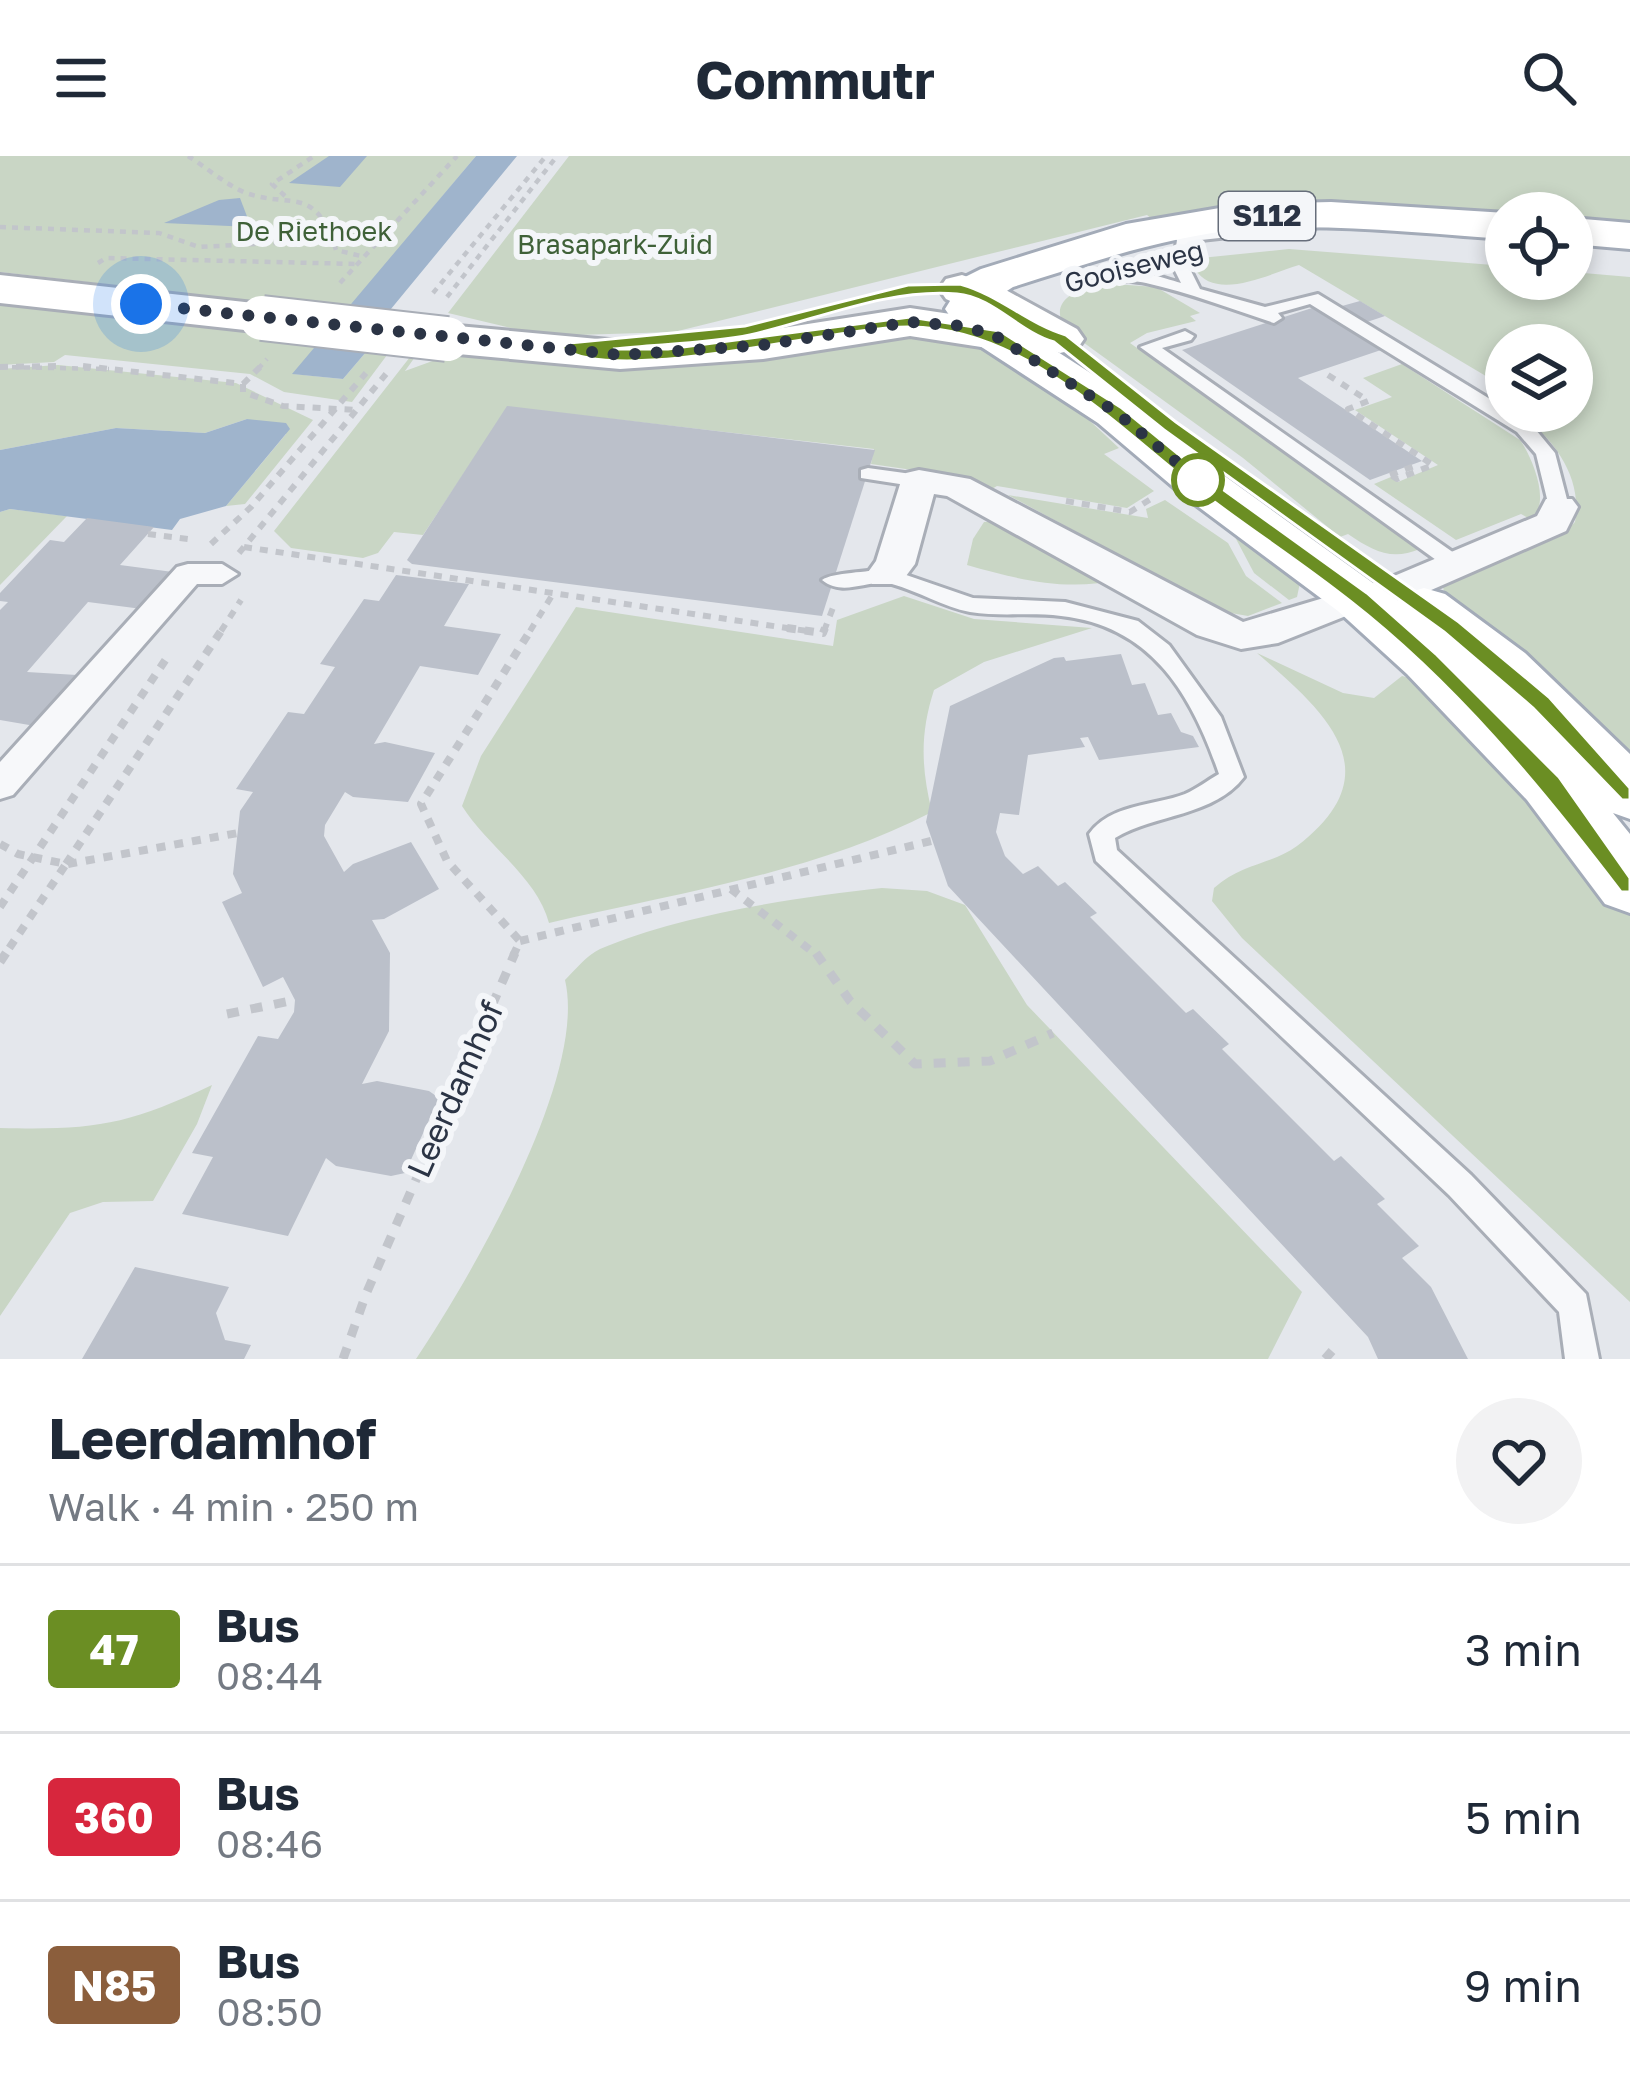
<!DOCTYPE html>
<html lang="en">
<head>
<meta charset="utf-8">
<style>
  :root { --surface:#fff; --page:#f2f2f3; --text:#1f2937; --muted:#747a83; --line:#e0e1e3 }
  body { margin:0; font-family:"Golos Text",sans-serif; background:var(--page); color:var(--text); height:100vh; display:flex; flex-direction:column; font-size:45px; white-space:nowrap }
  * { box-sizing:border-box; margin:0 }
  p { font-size:39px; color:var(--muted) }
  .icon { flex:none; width:66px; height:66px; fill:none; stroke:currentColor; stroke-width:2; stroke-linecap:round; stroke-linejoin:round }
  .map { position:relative; height:1203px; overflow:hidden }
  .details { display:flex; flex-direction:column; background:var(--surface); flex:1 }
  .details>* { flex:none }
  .badge { padding:0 24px; border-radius:9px; font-size:42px; line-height:78px }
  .fabs { position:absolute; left:1485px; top:36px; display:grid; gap:24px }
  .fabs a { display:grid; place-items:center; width:108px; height:108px; border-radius:50%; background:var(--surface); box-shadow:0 6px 18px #0003; font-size:60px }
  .you { position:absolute; width:60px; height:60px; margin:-30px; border:9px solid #fff; border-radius:50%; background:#1a73e8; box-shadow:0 0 0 18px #1a73e833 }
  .map>.badge { position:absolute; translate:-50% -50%; box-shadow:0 0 0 6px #fff }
  .round { display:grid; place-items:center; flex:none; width:126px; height:126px; border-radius:63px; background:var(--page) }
  .overview { display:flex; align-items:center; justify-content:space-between; height:204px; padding:0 48px }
  h1 { font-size:57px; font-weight:700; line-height:90px }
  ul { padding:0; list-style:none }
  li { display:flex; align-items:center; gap:36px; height:168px; padding:0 48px; border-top:3px solid var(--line) }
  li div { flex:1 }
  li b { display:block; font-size:45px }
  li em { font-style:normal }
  li .badge { min-width:132px; font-weight:700; text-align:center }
  header { display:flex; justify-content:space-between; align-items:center; height:156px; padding:0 48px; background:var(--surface); font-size:54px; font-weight:700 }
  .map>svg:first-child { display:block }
</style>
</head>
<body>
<header><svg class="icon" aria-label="menu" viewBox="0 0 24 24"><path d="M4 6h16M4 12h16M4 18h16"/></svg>Commutr<svg class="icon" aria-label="search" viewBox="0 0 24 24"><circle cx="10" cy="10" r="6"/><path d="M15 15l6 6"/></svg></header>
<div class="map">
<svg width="1630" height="1203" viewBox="0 0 1630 1203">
  <rect width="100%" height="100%" fill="#e4e7ec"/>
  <g fill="#c9d6c5">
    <polygon points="0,0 476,0 346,156 0,116"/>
    <polygon points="569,0 1630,0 1630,70 1572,65 1572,57 1153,64 1147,59 674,176 544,180 448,157"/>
    <path d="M1289,93L1506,110V123H1572V116L1630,121V626L1446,452L1443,430L1561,380L1575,366C1583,321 1553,281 1518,257L1572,255V189H1506V232L1299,109C1269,118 1215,146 1195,113L1201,102Z"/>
    <path d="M1100,127L1156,131L1200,157L1190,160L1196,165L1147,177L1130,187L1420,393C1391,405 1373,395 1348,378L1340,381L1243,302L1069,176C1045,148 1073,134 1100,127Z"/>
    <polygon points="0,147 322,183 294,218 343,223 372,189 393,191 352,246 284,236 250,218 65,199 54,206 0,209"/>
    <polygon points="915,175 963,177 1046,224 1119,292 1104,298 1154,335 1127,352 997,330 988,335 954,320 871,308 874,293 508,251 423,379 394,376 378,397 363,402 291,392 274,375 410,201 415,201 405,215 438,203 442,192"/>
    <path d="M1402,208L1520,284C1533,302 1552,350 1530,363L1521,358L1456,384L1374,328L1391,321L1398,326L1438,309L1355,254L1392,241L1363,222Z"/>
    <polygon points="58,209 236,227 313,264 245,348 226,350 286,278 247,263 205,277 116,272 0,294 0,213"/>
    <polygon points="1008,339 1148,362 1146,353 1165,344 1228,387 1246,420 1282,447 1248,460 1225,456"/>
    <polygon points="10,353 67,360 0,429 0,356"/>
    <path d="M1000,365L1122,423C1067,436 1020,424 967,409L973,383L984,366Z"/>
    <polygon points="1235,381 1276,402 1301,422 1297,441 1289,444 1254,417"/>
    <path d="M904,440L974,463L1092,472L984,506L934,534C920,577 921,612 932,656C814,717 678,737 549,767C537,721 487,690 462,650L481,600L576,451L833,490L837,464Z"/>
    <path d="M1257,497L1343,537L1374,542L1402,520L1427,526L1630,695V1146L1242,782L1212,745L1214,732C1242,707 1273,708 1297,690C1395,615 1324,555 1257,497Z"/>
    <path d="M882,732L927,735L965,749L1027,849L1302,1136L1268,1203H416C470,1122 588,921 565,824C575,814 587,799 600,793C679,759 797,741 882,732Z"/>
    <path d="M212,929L197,968L153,1045L103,1046L70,1057L0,1160V972C94,974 125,970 212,929Z"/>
  </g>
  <g fill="#9fb4cc">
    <polygon points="329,0 367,0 340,31 289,27"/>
    <polygon points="476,0 517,0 386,159 372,189 343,223 292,218"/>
    <polygon points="240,42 251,71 164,67 219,44"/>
    <polygon points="247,263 286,267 290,273 226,350 180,363 172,374 10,353 0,356 0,294 116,272 205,277"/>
  </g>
  <g fill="#bbc0ca">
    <polygon points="1360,145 1385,160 1367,166 1342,150"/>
    <polygon points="1312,152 1381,194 1298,222 1422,305 1370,324 1182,194"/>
    <polygon points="507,250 875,294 822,460 412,408 407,404"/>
    <polygon points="87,362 154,371 120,409 173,416 142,453 88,446 27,516 77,519 83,524 35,570 0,564 0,454 8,446 0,445 0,437 50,384 64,386"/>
    <polygon points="396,419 469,428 444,470 501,478 478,519 420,510 374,588 385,586 435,597 408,646 353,641 345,636 325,669 324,680 344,716 353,708 411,686 439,733 384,763 372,764 390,797 389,875 362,928 377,925 429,935 439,942 405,1017 391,1020 336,1010 326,1002 288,1080 182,1058 213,1001 192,997 258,880 278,883 294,856 295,844 283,821 263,831 222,746 242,737 233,718 240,655 253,636 236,633 288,556 304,558 335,511 320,508 364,443 379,445"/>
    <polygon points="1121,498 1132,529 1145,527 1158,559 1171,557 1181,576 1193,580 1199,591 1099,604 1088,581 1080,582 1085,591 1028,599 1019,659 1000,657 996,676 1005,700 1023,718 1038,710 1058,730 1065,726 1097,757 1090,761 1186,857 1193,853 1229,888 1222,893 1334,1005 1341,1000 1385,1043 1377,1048 1419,1090 1402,1102 1431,1131 1468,1203 1378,1203 1368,1181 948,730 926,666 950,550 1054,502 1064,501 1066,505"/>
    <polygon points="135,1111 229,1131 216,1157 225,1184 251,1189 244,1203 82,1203"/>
  </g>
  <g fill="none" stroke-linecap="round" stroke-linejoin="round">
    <defs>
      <g id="service">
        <path d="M1314,63L1319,65V71L1201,84L1192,89L1189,111L1200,133L1265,151L1318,138L1531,268L1555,297L1569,351L1566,355H1552L1549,351L1536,298L1517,276L1310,148L1278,157L1282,162L1274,167C1232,153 1190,137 1146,127C1127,123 1105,126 1090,117C1113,104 1156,120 1181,127L1173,111L1177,84L1161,75V69H1171L1190,78Z"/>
        <polygon points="1185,175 1194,180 1191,184 1162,192 1464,404 1467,409 1464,414 1450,414 1140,191"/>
        <polygon points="868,312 919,319 929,325 919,331 861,322 861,314"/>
        <path d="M886,412L973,442L1065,446L1138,465L1169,489L1221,561L1244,621C1215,660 1155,658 1115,682L1117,694L1471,1019L1586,1138L1599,1203H1565L1559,1156L1449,1039L1096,705L1089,678C1110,648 1154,650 1185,638C1197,633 1208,624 1219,618C1192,539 1152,470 1061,460C1031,456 1000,461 970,456C943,451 918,435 892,428C869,422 844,442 822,424C833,416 868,417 886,412Z"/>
      </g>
      <polygon id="pedestrian" points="188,408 222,408 238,418 222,428 197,428 13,639 0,643 0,606 177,411"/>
      <polygon id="minor" points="919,314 970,323 1243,466 1387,423 1537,360 1546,343 1572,343 1578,351 1566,375 1413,442 1356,456 1278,487 1241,493 1197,479 947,340 934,338 915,408 900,428 872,428 866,419 876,405 901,325 906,317"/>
      <g id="secondary">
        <polygon points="0,119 262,148 278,152 285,162 278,172 262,176 0,147"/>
        <polygon points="962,119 1004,133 1077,173 1084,183 1077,193 1060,197 1016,181 1011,189 994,193 910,180 763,203 620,213 447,197 430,193 423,183 430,173 447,169 620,185 763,175 910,152 991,164 946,143 939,133 946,123"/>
      </g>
      <g id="primary">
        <path d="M1331,46L1506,57V83C1420,77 1333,67 1246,73C1166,80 1089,107 1013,131L999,140L991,153L1134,245L1222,318L1398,445L1403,438L1424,432L1445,438L1525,497L1630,598V663L1613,657L1630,678V757L1605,748L1527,644L1407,518L1338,455L1184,340L1098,267L963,179L945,153L965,121L981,113L1126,68L1243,48Z"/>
        <polygon points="1572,62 1630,67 1630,93 1572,88"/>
      </g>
    </defs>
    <use href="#service" stroke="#a9aeb7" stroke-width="6"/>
    <use href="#pedestrian" stroke="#a9aeb7" stroke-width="6"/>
    <use href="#minor" stroke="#a9aeb7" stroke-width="6"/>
    <use href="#secondary" stroke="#a9aeb7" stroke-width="6"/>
    <use href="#primary" stroke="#a3abb8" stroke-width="6"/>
    <g stroke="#c2c5cb" stroke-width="4.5" stroke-dasharray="6 6" stroke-linecap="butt">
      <path d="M188,0C206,11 226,29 246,37C292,53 315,28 336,94L365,101"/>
      <polyline points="285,40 272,28 314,0"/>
      <polyline points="0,71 159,77 199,91 331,84"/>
      <polyline points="98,107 106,102 357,108"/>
      <polyline points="340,127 457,0"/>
      <polyline points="433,137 546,0"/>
      <polyline points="447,141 557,0"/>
      <polyline points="0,211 109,213"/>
      <polyline points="258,213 267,203"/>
    </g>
    <g stroke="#c2c5cb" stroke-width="6" stroke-dasharray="8 8" stroke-linecap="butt">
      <polyline points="83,210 243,228"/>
      <polyline points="0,211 57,210"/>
      <polyline points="1328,219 1367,244"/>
      <polyline points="243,228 261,210"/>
      <polyline points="243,228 243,236 283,250 357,254"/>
      <polyline points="1368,245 1348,253 1433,309 1397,323 1391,319"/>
      <polyline points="1390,319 1417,309"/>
      <polyline points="1066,345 1130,356 1154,341"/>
      <polyline points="148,378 188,383"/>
      <polyline points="211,388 251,351 366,217"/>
      <polyline points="244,391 807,475"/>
      <polyline points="239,397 386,218"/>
      <polyline points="221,475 241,444"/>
      <polyline points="530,475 553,438"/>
      <polyline points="824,475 834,449"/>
    </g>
    <g stroke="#c2c5cb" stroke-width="8" stroke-dasharray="9 9" stroke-linecap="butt">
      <polyline points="787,472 823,477 825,472"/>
      <polyline points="0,688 18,698 66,708 4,800"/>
      <polyline points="66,708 223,472"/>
      <polyline points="68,708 238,677"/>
      <polyline points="731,733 818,800"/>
      <polyline points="0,751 166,503"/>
      <polyline points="520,785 931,685"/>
      <polyline points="513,800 520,785 447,705 421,648 532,472"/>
    </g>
    <g stroke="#c2c5cb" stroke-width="9" stroke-dasharray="12 12" stroke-linecap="butt">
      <polyline points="816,797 850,845 915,908 990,905 1053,877"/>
      <polyline points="0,806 6,797"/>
      <polyline points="227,858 295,844"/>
      <polyline points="343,1203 366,1138 515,797"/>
      <polyline points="1325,1203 1332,1195"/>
    </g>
    <use href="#service" fill="#f7f8fa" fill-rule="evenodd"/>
    <use href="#pedestrian" fill="#f7f8fa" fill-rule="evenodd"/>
    <use href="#minor" fill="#f7f8fa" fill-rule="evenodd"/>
    <use href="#secondary" fill="#fff" fill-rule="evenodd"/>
    <use href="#primary" fill="#fff" fill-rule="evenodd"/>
    <defs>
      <polyline id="secondary-bridge" points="262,162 447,183"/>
    </defs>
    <use href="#secondary-bridge" stroke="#a9aeb7" stroke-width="48" stroke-linecap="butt"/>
    <use href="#secondary-bridge" stroke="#fff" stroke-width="44"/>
  </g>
  <path fill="#6b8e23" stroke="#fff" stroke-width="3" d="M960,128C1000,139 1028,168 1066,179L1176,266L1459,466L1549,541L1630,632V644H1622L1533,552L1444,476L1164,274L1054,186C1019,176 993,141 957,138C887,132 817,164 750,179C706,188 658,188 613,193H668L910,161L1000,175L1122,252L1210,324L1367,437L1437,499L1559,621L1630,722V736H1621C1541,631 1454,526 1350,445C1300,405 1246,371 1196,332C1112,266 1023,172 910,171C833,170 619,231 561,192L569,187L745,170L908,129Z"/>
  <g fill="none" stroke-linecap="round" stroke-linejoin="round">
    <polyline stroke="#2b3445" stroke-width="12" stroke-dasharray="0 21.6" points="141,148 620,199 763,189 910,166 962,170 994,179 1116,256 1203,328 1198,324"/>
  </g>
  <circle fill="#fff" stroke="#6b8e23" stroke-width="6" cx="1198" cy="324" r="24"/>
  <g text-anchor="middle" stroke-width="12" stroke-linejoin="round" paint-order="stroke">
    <g font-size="27" fill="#3f6138" stroke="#f4f6f9">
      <text x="314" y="85">De Riethoek</text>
      <text x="615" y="98">Brasapark-Zuid</text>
    </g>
    <g font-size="27" fill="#2b3445" stroke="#f4f6f9">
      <text transform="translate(1134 111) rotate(-14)" y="9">Gooiseweg</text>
    </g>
    <rect fill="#f4f6f9" stroke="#676e7b" stroke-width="3" x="1219" y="36" width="96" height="48" rx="9"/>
    <g font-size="30" font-weight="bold" fill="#2b3445">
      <text x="1267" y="70">S112</text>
    </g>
    <g font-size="33" fill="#2b3445" stroke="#f4f6f9">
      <text transform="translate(455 933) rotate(-66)" y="12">Leerdamhof</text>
    </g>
  </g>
</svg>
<div class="fabs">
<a><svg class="icon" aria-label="locate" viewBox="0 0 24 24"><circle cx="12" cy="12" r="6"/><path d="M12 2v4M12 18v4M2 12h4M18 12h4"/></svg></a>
<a><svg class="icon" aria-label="layers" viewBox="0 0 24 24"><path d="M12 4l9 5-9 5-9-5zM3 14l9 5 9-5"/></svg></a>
</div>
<div class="you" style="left:141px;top:148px"></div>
</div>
<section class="details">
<div class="overview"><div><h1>Leerdamhof</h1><p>Walk · 4 min · 250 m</p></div><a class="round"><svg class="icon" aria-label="heart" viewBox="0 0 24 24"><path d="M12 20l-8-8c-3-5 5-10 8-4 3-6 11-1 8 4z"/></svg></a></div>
<ul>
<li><span class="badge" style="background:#6b8e23;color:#fff">47</span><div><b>Bus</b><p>08:44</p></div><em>3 min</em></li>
<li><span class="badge" style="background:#d7263d;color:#fff">360</span><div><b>Bus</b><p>08:46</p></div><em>5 min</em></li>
<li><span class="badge" style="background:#8b5e3c;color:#fff">N85</span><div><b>Bus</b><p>08:50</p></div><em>9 min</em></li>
</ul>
</section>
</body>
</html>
